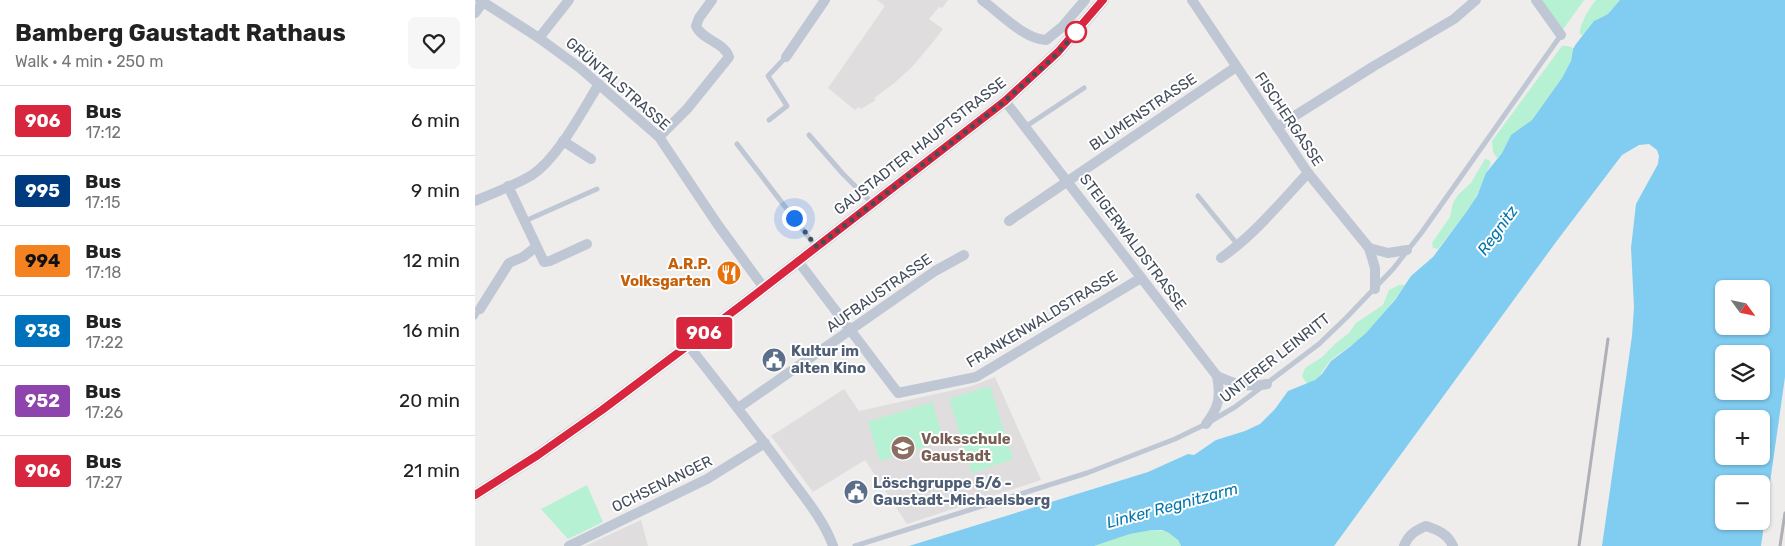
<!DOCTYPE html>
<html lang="en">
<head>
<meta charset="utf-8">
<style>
  :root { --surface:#fff; --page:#f6f6f6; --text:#222; --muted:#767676; --line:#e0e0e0 }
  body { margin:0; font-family:Rubik,sans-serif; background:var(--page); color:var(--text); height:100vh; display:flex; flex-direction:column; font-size:19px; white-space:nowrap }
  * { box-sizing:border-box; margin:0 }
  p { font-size:16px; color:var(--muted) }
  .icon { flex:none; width:28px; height:28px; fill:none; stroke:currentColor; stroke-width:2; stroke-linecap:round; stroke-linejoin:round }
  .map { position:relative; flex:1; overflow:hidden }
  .drawer { display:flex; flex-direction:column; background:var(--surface); width:475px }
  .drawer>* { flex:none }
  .badge { padding:0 10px; border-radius:4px; font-size:18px; line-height:32px }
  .needle { width:32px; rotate:123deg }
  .tools { position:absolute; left:1240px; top:280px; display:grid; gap:10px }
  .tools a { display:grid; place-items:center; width:55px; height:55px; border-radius:8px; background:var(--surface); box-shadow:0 1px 4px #0004; font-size:25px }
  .you { position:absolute; width:25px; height:25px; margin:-12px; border:4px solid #fff; border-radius:50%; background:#1a73e8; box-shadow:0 0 0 8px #1a73e833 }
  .map>.badge { position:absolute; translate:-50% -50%; box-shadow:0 0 0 2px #fff }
  .round { display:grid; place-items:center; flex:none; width:52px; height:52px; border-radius:8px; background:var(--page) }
  .head { display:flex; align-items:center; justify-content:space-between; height:85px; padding:0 15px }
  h1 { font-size:24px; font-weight:700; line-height:38px }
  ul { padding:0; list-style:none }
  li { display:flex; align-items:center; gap:15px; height:70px; padding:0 15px; border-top:1px solid var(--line) }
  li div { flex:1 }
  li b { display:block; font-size:19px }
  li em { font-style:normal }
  li .badge { min-width:55px; font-weight:700; text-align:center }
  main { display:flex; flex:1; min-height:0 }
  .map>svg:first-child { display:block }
</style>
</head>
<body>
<main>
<section class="drawer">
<div class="head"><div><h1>Bamberg Gaustadt Rathaus</h1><p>Walk · 4 min · 250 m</p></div><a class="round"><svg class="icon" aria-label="heart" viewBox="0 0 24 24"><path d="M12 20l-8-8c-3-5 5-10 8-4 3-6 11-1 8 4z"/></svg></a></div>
<ul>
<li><span class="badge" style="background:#d7263d;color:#fff">906</span><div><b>Bus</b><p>17:12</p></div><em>6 min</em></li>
<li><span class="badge" style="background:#003b80;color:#fff">995</span><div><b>Bus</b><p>17:15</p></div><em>9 min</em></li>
<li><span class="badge" style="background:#f58220;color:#111">994</span><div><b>Bus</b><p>17:18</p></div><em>12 min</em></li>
<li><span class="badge" style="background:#0072bc;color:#fff">938</span><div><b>Bus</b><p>17:22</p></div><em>16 min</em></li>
<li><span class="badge" style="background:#8e44ad;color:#fff">952</span><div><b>Bus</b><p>17:26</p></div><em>20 min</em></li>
<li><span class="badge" style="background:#d7263d;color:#fff">906</span><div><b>Bus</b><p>17:27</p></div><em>21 min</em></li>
</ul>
</section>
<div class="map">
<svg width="1310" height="546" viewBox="0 0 1310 546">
  <rect width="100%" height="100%" fill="#efecec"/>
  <g fill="#e0ddde">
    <polygon points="402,0 473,0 467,8 464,7 454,19 468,29 458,42 437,67 417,85 399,98 401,100 386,109 384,107 380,110 353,88 410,6"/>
    <polygon points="520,377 566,480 432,524 390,460 338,492 296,436 369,389 384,411 497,386"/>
    <polygon points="166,520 173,546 110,546"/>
  </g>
  <g fill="#b6f1d3">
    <polygon points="1064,0 1109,0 1086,32"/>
    <path d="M1121,0H1145L1133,14L1122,19L1109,36L1105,34C1104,25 1115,7 1121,0Z"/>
    <polygon points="1087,46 1093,46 1098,48 1096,61 1087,78 1057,120 1036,135 1027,153 1022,158 1018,152 1017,141"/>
    <polygon points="1010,159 1014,160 1016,163 998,203 963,249 958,248 957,243 975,217 978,203 983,195 996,183"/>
    <path d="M924,285H930C918,302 900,325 885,339C876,347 865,352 856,360C846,370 848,378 832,384L827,376L830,368L846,358L861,343L874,333L881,323L908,305L914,290Z"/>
    <polygon points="515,386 538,459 497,473 474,399"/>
    <polygon points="457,402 469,441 405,461 393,422"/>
    <polygon points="112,485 128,522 93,539 66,509"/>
    <path d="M677,530C690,530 700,533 706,546H619L655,534Z"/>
  </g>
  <path fill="#80cdf1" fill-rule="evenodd" d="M1145,0H1310V377L1286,546H1127L1157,336L1159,307L1156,248L1161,204L1183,164L1184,156L1182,150L1174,144L1164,145L1147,155L1081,242L859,546H706L703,540L694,533L687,530H677L655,534L619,546H434L673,472L713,454L719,455L741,440L770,431L785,424L800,409L813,391L840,380L847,374L856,361L876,346L891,333L920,300L936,276L958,257L992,211L1002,196L1011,173L1027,153L1036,135L1057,120L1087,78L1096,61L1098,49L1101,44L1119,21L1133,14ZM1249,289H1286V326H1249ZM1249,354H1286V391H1249ZM1249,419H1286V456H1249ZM1249,484H1286V521H1249Z"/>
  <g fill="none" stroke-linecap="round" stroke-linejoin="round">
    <g stroke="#bec7d3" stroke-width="5">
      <polyline points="294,120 312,106 293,76 311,57"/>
      <polyline points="550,127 609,88"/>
      <polyline points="334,135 368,174 397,203"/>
      <polyline points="262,144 341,247"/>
      <polyline points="723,196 763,245"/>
      <polyline points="50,221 122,189"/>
      <polyline points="0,317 5,309"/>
      <polyline points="380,546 612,473 700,439 731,424 760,407 844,344 871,318 918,269 947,232 1086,35"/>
    </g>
    <g stroke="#bec7d3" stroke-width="10">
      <polyline points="5,0 64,38 105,68 184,137 243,225 289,288"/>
      <path d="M507,0C525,13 549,39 571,40L587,27L610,0"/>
      <polyline points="717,0 833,173 894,248 900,268 900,289"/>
      <polyline points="1061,0 1086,35"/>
      <polyline points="0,13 8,2"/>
      <polyline points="64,38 94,0"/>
      <polyline points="311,57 350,0"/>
      <path d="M530,101L742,376C759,384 774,388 792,384"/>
      <polyline points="802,127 899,66 979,19 1001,0"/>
      <path d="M184,137L212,109L254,57C249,42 227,40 221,26L224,18L237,0"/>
      <polyline points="88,141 116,159"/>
      <polyline points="33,186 69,262 75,261 112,244"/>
      <path d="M0,201C18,193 41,185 57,175C83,158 107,111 124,84"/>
      <polyline points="534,221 761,67"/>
      <polyline points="894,248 913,253 932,250"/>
      <path d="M746,258C779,235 805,203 833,173"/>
      <polyline points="323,261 423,393 501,377 666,278"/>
      <polyline points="5,309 34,263 48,257 61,247"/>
      <path d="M213,345C247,388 281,431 313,475C329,497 349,520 358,546"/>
      <polyline points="263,408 460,271 489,255"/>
      <path d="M731,424C744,407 746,397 742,376"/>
      <polyline points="94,546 232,479 290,443"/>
      <path d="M929,546C933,535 941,530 951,526C963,530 973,534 978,546"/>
    </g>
    <polyline stroke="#bec7d3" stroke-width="12" points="0,495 63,455 127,410 268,304 530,101 583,52 628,0"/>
    <g stroke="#aeb0b7" stroke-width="3">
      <polyline points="1104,546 1133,339"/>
      <polyline points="1305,546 1310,513"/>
    </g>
  </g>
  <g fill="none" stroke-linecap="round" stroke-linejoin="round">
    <defs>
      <polyline id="line" points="0,495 63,455 127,410 268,304 530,101 583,52 628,0"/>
    </defs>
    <use href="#line" stroke="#fff" stroke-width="11"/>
    <use href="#line" stroke="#d7263d" stroke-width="8"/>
    <polyline stroke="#434d5b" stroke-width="5" stroke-dasharray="0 9" points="319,218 342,247 530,101 582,54 601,32"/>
  </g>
  <defs>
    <symbol id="restaurant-disc" viewBox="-11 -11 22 22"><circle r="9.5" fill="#e8710a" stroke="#fff"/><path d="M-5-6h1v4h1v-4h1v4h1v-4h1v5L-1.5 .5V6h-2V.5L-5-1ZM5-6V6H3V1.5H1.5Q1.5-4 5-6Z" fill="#fff"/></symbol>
    <symbol id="civic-disc" viewBox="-11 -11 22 22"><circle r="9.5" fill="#5c6f8a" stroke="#fff"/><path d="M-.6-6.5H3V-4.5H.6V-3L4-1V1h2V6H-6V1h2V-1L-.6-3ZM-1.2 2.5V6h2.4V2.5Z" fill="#fff"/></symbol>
    <symbol id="school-disc" viewBox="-11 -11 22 22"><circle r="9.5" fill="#8d6e63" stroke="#fff"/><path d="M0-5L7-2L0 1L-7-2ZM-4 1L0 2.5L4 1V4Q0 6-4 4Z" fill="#fff"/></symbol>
  </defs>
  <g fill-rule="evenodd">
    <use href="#restaurant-disc" x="240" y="259" width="28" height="28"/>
    <use href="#civic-disc" x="285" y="346" width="28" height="28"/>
    <use href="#school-disc" x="414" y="434" width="28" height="28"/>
    <use href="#civic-disc" x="367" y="478" width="28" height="28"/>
  </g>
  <circle fill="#fff" stroke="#d7263d" stroke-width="2.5" cx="601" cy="32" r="10"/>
  <g text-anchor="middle" stroke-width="4" stroke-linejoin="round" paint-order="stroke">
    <g font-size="15" fill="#434d5b" stroke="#fff">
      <text transform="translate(143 84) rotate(41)" y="5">GRÜNTALSTRASSE</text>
      <text transform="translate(668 112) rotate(-34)" y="5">BLUMENSTRASSE</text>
      <text transform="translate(814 119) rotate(56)" y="5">FISCHERGASSE</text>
      <text transform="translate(445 146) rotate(-38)" y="5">GAUSTADTER HAUPTSTRASSE</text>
      <text transform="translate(658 242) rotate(53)" y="5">STEIGERWALDSTRASSE</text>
      <text transform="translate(404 293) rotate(-35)" y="5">AUFBAUSTRASSE</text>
      <text transform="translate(567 319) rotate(-31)" y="5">FRANKENWALDSTRASSE</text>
      <text transform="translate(800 358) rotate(-38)" y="5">UNTERER LEINRITT</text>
      <text transform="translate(187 484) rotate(-26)" y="5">OCHSENANGER</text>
    </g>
    <g font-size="15" font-weight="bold" fill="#c56008" stroke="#fff" text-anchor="end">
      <text x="236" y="269">A.R.P.<tspan x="236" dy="17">Volksgarten</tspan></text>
    </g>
    <g font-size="15" font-weight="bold" fill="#4e5e75" stroke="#fff" text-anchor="start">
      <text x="316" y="356">Kultur im<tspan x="316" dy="17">alten Kino</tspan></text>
      <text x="398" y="488">Löschgruppe 5/6 -<tspan x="398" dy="17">Gaustadt-Michaelsberg</tspan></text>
    </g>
    <g font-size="15" font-weight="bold" fill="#785e54" stroke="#fff" text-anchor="start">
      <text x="446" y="444">Volksschule<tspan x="446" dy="17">Gaustadt</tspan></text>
    </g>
    <g font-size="16" font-style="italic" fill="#0377ae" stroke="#fff">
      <text transform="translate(1022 230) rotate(-54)" y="6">Regnitz</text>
      <text transform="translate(697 505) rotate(-15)" y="6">Linker Regnitzarm</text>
    </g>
  </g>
</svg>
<div class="tools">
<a><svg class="needle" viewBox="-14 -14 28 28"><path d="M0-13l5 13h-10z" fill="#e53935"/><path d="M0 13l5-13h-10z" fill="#767676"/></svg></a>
<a><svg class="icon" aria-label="layers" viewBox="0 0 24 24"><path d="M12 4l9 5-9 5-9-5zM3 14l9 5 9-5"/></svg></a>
<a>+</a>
<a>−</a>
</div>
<div class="you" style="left:319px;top:218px"></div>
<b class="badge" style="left:229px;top:333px;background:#d7263d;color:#fff">906</b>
</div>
</main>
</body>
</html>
